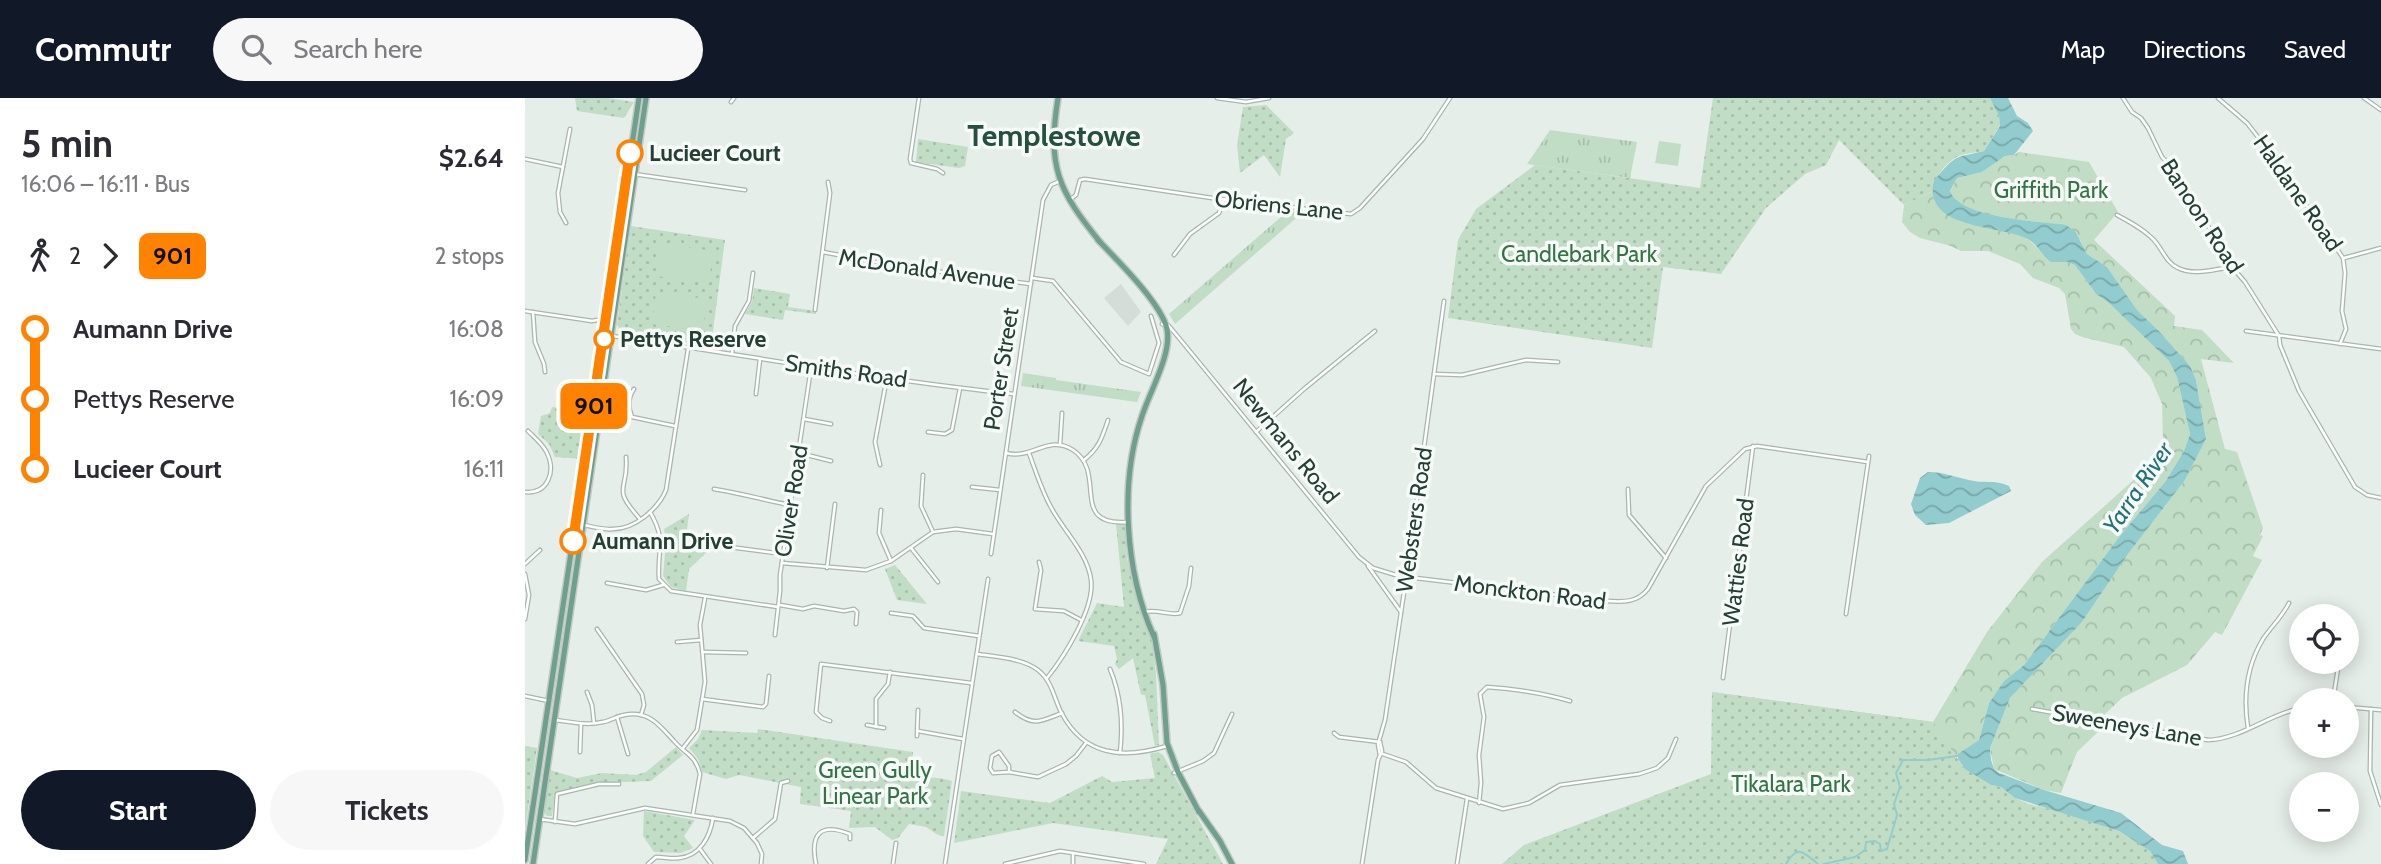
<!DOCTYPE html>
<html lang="en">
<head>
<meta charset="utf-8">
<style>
  :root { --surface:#fff; --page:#f7f7f7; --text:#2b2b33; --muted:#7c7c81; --accent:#111827 }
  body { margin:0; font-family:Cabin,sans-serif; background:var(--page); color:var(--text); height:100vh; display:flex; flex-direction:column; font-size:26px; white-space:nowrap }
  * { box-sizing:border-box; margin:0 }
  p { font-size:23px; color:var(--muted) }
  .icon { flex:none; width:38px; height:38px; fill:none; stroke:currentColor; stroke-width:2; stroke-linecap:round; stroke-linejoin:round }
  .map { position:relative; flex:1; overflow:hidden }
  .side { display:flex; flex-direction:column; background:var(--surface); width:525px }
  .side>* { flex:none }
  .badge { padding:0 14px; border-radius:10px; font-size:24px; line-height:46px }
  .controls { position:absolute; left:1764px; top:506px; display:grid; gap:14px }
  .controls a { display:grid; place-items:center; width:70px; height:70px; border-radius:50%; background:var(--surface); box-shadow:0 4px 18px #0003; font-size:35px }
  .map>.badge { position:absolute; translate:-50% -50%; box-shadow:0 0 0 4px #fff }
  .legs { display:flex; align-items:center; gap:10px; height:77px; padding:0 21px; font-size:23px }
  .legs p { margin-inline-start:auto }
  .head { display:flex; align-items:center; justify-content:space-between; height:119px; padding:0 21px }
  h1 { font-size:38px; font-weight:800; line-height:52px }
  .action { display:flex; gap:14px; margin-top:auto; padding:14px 21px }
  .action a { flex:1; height:80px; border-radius:42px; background:var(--accent); color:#fff; font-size:28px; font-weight:800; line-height:80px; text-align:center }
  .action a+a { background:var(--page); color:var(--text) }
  ul { padding:0 21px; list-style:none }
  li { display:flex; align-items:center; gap:24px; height:70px; font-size:26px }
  li i { display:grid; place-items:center; width:10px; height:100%; margin:0 9px; background:currentColor }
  li i::after { content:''; width:18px; height:18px; margin:-9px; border:5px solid; border-radius:50%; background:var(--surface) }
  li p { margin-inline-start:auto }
  li:first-child i { background:linear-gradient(#0000 50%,currentColor 0) }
  li:last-child i { background:linear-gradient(currentColor 50%,#0000 0) }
  header { display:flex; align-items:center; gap:42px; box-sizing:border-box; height:98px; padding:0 35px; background:var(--accent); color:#fff }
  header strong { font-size:33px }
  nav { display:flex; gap:38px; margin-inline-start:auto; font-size:24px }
  .search { width:490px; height:63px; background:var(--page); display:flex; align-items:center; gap:18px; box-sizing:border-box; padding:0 24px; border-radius:38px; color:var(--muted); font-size:26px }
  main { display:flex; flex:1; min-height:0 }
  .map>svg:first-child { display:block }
</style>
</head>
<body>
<header>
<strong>Commutr</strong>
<div class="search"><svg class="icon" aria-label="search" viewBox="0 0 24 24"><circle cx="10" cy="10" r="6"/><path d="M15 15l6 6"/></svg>Search here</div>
<nav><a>Map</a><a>Directions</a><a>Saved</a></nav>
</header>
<main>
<section class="side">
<div class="head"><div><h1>5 min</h1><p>16:06 – 16:11 · Bus</p></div><b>$2.64</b></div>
<div class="legs"><svg class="icon" aria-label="walk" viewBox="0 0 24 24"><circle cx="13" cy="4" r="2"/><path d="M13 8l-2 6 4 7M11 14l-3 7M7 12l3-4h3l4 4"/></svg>2<svg class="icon" aria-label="forward" viewBox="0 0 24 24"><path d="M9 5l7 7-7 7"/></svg><b class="badge" style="background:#ff8200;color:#111">901</b><p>2 stops</p></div>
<ul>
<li><i style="color:#ff8200"></i><b>Aumann Drive</b><p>16:08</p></li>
<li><i style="color:#ff8200"></i><span>Pettys Reserve</span><p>16:09</p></li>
<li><i style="color:#ff8200"></i><b>Lucieer Court</b><p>16:11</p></li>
</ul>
<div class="action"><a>Start</a><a>Tickets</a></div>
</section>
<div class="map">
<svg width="1856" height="766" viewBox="0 0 1856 766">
  <defs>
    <pattern id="grass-tufts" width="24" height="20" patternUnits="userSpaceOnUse" patternTransform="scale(1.75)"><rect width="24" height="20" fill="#c1ddc5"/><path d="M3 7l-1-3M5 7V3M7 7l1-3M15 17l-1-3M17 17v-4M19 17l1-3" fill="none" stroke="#a6bfaa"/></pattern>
    <pattern id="forest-crowns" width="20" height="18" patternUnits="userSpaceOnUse" patternTransform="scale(1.75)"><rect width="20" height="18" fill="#c1ddc5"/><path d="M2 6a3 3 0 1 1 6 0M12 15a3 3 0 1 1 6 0" fill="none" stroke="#a6bfaa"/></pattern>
    <pattern id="park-dots" width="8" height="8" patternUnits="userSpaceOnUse" patternTransform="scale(1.75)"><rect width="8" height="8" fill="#c1ddc5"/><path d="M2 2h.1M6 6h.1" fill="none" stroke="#a6bfaa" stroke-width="1.8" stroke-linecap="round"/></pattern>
    <pattern id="water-waves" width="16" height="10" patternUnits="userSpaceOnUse" patternTransform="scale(1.75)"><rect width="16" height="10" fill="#93ccce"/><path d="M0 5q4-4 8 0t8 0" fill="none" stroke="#78a7a8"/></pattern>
  </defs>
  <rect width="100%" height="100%" fill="#e6eee9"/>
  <polygon fill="#d4ddd8" points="596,186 616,214 603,228 579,200"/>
  <g fill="url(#grass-tufts)">
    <polygon points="1025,32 1112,44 1105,80 1002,66"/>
    <polygon points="764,112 778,114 650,226 644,216"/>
    <polygon points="498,275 531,280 531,282 616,294 612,304 496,288"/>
  </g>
  <g fill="url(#forest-crowns)">
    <polygon points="1465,0 1408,93 1410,97 1466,130 1482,133 1502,140 1526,164 1542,164 1550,167 1571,196 1583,204 1644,263 1652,279 1665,336 1659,353 1640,384 1594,439 1499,567 1479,583 1464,605 1454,642 1433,659 1385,661 1187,594 1408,624 1462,534 1517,464 1622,370 1635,352 1638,342 1637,306 1626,280 1599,249 1557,239 1550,236 1546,231 1540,196 1534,190 1508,180 1495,166 1463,153 1436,153 1426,148 1395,140 1385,134 1377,124 1379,107 1408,93"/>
    <path d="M1494,54L1564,64L1593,114L1569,142L1650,218L1649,228L1677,232L1709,265L1676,261L1700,351L1712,354L1738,430L1735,437L1738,438L1728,458L1737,462L1697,537L1690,534L1662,567L1597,600L1578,618L1576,631L1552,654L1536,695L1519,692L1469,671L1465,650L1485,600L1557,524L1603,456L1660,382L1681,341L1671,282L1665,268L1634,233L1612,212L1582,169L1562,156L1558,150L1556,143C1549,138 1538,127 1529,126C1503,121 1436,123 1425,94L1432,80L1457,74L1480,58L1489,57Z"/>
  </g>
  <g fill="url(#park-dots)">
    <polygon points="50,0 83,0 109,4 99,20 52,13"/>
    <path d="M1188,0H1465L1474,18L1475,27L1459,53C1450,55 1437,55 1430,60C1420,66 1408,81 1408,93L1379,107L1314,42L1301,67L1280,76L1241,110L1196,176L1138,169L1127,250L923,220L933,142L951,111L1010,67L1175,90Z"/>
    <polygon points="741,7 769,35 761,41 755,79 739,57 715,75 712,47 718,9"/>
    <polygon points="393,41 443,49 440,68 434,70 391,64"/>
    <polygon points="106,128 200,142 186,248 99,237 92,227"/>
    <polygon points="229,190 265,196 263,209 291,213 291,216 260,212 258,222 220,216 227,204"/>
    <polygon points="27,309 63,314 57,361 30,359 24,346 13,336 16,318 25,315"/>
    <polygon points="164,416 159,455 174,450 182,454 164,471 161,493 146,489 138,478 141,444 139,431"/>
    <polygon points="600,425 602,460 613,504 627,542 631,576 634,647 630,648 620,597 616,597 608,560 594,571 590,566 592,561 589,548 553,543 572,505 599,509 591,426"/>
    <polygon points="370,467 402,506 372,502 360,471"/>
    <polygon points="1187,594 1408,624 1438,669 1466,687 1476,689 1490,700 1504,706 1533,713 1594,733 1625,753 1633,766 977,766 999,747 1186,676"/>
    <path d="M233,631L388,654L387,676C400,681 413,678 427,683L419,738L413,737L401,729L384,726L373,740L367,742L350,729L324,730L326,713L275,706L276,689L214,677L201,681L177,674L173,661L164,650L173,641L177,632L232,635Z"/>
    <polygon points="0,648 12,650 0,732"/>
    <polygon points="151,649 158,657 126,683 72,685 30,695 27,718 22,718 18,713 25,672 52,680 77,675 111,677 121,674"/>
    <polygon points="633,654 638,657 698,766 631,766 643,741 528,725 429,745 436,693 525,705 577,678 587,684 630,680 625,656"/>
    <polygon points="119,713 170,722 159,738 168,750 156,755 129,754 118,738"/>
  </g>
  <g fill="#c1ddc5">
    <polygon points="1134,43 1156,46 1153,68 1130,65"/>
    <polygon points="135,145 188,153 184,185 131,178"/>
    <polygon points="131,194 182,201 178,233 127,226"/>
  </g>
  <g fill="url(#water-waves)">
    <path d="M1465,0H1483L1492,18L1503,25L1508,33L1489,57L1480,58L1457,74L1432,80L1425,93C1435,121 1514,123 1541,127L1550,133L1562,156L1582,169L1612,212L1634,233L1665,268L1671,282L1681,341L1660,382L1603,456L1557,524L1485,600L1465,650L1466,662L1469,671L1474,675L1519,692L1596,715L1637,747L1658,753L1663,766H1633L1625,753L1594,733L1490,700L1476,689L1466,687L1440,671L1433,661V656L1454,642L1464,605L1479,583L1499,567L1594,439L1640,384L1659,353L1665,336L1652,279L1644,263L1583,204L1571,196L1550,167L1542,164H1526C1517,158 1513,147 1503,141C1477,127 1402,132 1408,87C1409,81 1413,78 1417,73C1433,55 1437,59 1459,53L1475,28L1474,18Z"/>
    <path d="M1403,374C1418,374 1430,379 1444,382C1458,386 1470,381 1484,388L1486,393L1424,425L1401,427L1390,417L1386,406L1395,380Z"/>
  </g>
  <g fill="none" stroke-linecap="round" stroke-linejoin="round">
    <g stroke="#93ccce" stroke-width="2">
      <path d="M1261,766C1273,745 1279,755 1293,766"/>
      <polyline points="1299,766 1330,759 1340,752 1341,744 1350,743 1355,746 1356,753 1362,751 1372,717 1369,706 1375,689 1371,675 1378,662 1403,662 1432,658"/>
    </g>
    <defs>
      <g id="street">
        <polyline points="394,0 385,61 386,65 412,71 418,75"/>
        <polyline points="692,0 721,4 744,0"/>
        <polyline points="1598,0 1607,14 1616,20 1623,30 1637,59 1646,68 1652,83 1665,97 1707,169 1720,184 1754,238 1755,247 1774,293 1830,389 1842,397 1856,400"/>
        <polyline points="1693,0 1722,25 1733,39 1752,75 1788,115 1818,160 1820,175 1817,213 1821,231 1815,246"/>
        <polyline points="1839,0 1856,12"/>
        <polyline points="206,4 209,0"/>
        <polyline points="0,61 38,69"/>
        <polyline points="102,75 220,92"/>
        <polyline points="546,101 551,97 555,82 560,81 687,100 826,116 835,110 898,41 925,0"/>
        <path d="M1592,117C1605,124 1618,131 1628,141C1637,150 1641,165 1653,170C1669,178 1690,171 1707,169"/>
        <polyline points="41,125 35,114 33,95 45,31"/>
        <polyline points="298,154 372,168 506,186"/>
        <polyline points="649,157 665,136 694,115 699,101"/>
        <polyline points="1819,160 1856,150"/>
        <polyline points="507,180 528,183 596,264 624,276 634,245 626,218"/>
        <polyline points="290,212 305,95 303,84"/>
        <polyline points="0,213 67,223 79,221"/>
        <polyline points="8,214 10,244 19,266 20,274"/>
        <path d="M637,226L644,228L654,240L834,459L848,470L874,478L1082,503C1098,504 1112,505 1123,491L1181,388L1220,351L1232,348L1343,364"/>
        <polyline points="1721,233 1856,251"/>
        <path d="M87,238C221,257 354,282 489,296"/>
        <polyline points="207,255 210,228 224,203 228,175"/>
        <polyline points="909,276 937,277 1001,262 1033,264"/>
        <path d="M109,291C103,299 103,310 107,319L150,328"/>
        <polyline points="231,296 235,261"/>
        <polyline points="279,321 306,326"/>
        <polyline points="403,334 420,336 427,332 435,290"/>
        <polyline points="731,334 779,291 850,233"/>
        <polyline points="535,347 537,315"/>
        <polyline points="274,355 306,363"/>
        <path d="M481,355C507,362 523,336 548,352C583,375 543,428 602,424"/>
        <path d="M504,355C511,374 517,394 527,411C539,433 563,456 566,482C570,510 539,559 522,580"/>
        <path d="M101,359C104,395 85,387 115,421"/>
        <path d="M559,362C574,350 577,340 583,322"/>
        <polyline points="355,367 350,344 362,279"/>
        <polyline points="398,377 396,408 408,434"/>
        <polyline points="447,389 475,392"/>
        <path d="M189,391C215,395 239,402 265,407"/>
        <polyline points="1103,391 1104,417 1141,460"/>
        <path d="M0,394C23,396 31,374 22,355C18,346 10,340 3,333"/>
        <polyline points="356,412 354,435 366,463"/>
        <path d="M125,414C142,443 132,451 134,481L146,493L253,509"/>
        <path d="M59,427C68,429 79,432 88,431C110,431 133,411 141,392L163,251"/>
        <polyline points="182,446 258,456"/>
        <polyline points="386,450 413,484"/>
        <polyline points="466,456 518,102 526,87 535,83"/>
        <polyline points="514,464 516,472 510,511 539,513 556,522"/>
        <polyline points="257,465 341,472 366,463 408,434 431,431 468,436"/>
        <polyline points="0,466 15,452"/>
        <polyline points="843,468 876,514"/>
        <polyline points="302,470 310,406"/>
        <polyline points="0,476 4,497 0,521"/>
        <polyline points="82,485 121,492 138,487"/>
        <polyline points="255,507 278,511 289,508 319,513 329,511 332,514 331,526"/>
        <path d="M619,514C633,511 645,518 655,515L664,488L666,470"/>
        <polyline points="366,515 388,518 399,530 454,538"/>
        <polyline points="1321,516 1344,358"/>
        <polyline points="1822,518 1822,521"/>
        <polyline points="72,531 117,596 119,607 116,617"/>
        <polyline points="250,537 255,493 255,477 286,270"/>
        <polyline points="152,544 176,542"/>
        <polyline points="178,554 221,555"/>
        <path d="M452,556C471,559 497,560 513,572C527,583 529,600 536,614C559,659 599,661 642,648"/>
        <path d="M585,571C596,597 598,628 595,655"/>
        <polyline points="1198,580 1228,348"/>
        <polyline points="62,594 67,607 69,625"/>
        <polyline points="0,598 24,603"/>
        <polyline points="177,601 238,609 241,606 244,578"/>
        <polyline points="1808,602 1814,564"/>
        <polyline points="1822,609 1856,612"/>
        <path d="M1507,611L1683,642C1716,641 1744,616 1776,610"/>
        <polyline points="1846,611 1845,673 1856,707"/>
        <path d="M490,614C509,629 516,623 537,615"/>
        <polyline points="92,619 103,656"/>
        <path d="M30,622C46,624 62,628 78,624C85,623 92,618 99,617C124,612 135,628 149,643C160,656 170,656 175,676L168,716"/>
        <polyline points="305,623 297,620 291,614 296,566 446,585"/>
        <polyline points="342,627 359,630"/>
        <polyline points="351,629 351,601 363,586 365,574"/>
        <path d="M1723,630C1718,598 1721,569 1738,541C1746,529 1757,519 1764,505"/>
        <polyline points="393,633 438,641"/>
        <polyline points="809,635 814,639 855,644"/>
        <polyline points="392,638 393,612"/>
        <polyline points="158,650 172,632 180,584 175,527 180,500"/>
        <polyline points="55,654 56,626"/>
        <polyline points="855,655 881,664 911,690 978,711 1004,705 1035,687 1114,676 1132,670 1143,660 1151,641"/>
        <polyline points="855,657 853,646 860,622 881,481 919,203"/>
        <polyline points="484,674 484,668 474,654 467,658 465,670 468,675 484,674 513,679 541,666 551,658 561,645"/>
        <polyline points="649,675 678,663 689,655 707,616"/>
        <path d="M954,705L956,685L954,657L959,619L955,596L962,589C990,591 1018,595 1045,603"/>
        <polyline points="14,721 50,726 120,710 205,723 219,730 232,745 237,756 236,766"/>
        <polyline points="30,724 32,696 74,686 94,686"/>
        <polyline points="228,740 250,721 256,685 263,683"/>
        <polyline points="175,751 186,766"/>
        <path d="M123,766L131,759C139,759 146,761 154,760C175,758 185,739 188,720"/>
        <path d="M291,766C285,736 295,724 325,736V741"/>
        <polyline points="368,766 371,745"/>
        <polyline points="420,766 463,481"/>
        <polyline points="480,766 535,753 619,766"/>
        <polyline points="548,766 548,755"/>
        <polyline points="837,766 853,662 857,653 855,644"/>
        <polyline points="932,766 942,701"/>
      </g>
      <g id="primary">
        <path d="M533,0C522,69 533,92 575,144"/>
        <path d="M573,142C592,162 636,205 642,231C647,256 625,293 617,318C594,385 600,474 629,539"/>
        <polyline points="629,536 638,587 642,645 653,674 674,714"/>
        <polyline points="674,713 695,743 707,766"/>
        <polyline points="0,762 114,0"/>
        <polyline points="8,766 121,0"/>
      </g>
    </defs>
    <use href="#street" stroke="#a9b6af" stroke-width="5"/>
    <use href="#primary" stroke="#c2c9c6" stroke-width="8"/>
    <use href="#street" stroke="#fff" stroke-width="2.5"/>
    <use href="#primary" stroke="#6ea08d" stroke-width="5"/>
  </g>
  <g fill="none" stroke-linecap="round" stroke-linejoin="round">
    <defs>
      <polyline id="line-1" points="48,443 105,55"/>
    </defs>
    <use href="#line-1" stroke="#fff" stroke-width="16"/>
    <use href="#line-1" stroke="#ff8200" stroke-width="10"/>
  </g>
  <g fill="#fff" stroke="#ff8200" stroke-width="3.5">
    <circle cx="105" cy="55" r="12"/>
    <circle cx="79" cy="241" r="9"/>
    <circle cx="48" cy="443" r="12"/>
  </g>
  <g text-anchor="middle" stroke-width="7" stroke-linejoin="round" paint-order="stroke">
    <g font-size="23" font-weight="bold" fill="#263f35" stroke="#f6faf8" text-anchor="start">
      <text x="124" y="63">Lucieer Court</text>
      <text x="95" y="249">Pettys Reserve</text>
      <text x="67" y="451">Aumann Drive</text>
    </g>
    <g font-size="23" fill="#337344" stroke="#f6faf8">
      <text x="1526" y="100">Griffith Park</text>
      <text x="1054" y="164">Candlebark Park</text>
      <text x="350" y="680">Green Gully<tspan x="350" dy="26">Linear Park</tspan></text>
      <text x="1266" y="694">Tikalara Park</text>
    </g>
    <g font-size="23" fill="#263f35" stroke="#f6faf8">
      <text transform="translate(1773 95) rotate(55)" y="8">Haldane Road</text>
      <text transform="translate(754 107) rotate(6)" y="8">Obriens Lane</text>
      <text transform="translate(1677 118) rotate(57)" y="8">Banoon Road</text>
      <text transform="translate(402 171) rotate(8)" y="8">McDonald Avenue</text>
      <text transform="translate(476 271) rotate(-81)" y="8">Porter Street</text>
      <text transform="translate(321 273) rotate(8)" y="8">Smiths Road</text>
      <text transform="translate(761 343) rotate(51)" y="8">Newmans Road</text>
      <text transform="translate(266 403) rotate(-81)" y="8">Oliver Road</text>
      <text transform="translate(889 422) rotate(-82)" y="8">Websters Road</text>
      <text transform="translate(1213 464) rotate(-83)" y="8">Watties Road</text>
      <text transform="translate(1005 494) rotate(7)" y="8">Monckton Road</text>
      <text transform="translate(1602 627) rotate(10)" y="8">Sweeneys Lane</text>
    </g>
    <g font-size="24" font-style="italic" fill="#247277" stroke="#f6faf8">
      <text transform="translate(1613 390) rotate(-56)" y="8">Yarra River</text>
    </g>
    <g font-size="30" font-weight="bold" fill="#23503f" stroke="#f6faf8">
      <text x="529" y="48">Templestowe</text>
    </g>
  </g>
</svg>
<div class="controls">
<a><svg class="icon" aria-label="locate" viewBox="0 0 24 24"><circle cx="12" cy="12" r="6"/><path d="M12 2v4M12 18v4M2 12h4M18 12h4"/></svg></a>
<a>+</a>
<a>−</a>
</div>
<b class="badge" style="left:69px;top:308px;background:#ff8200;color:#111">901</b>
</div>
</main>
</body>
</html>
